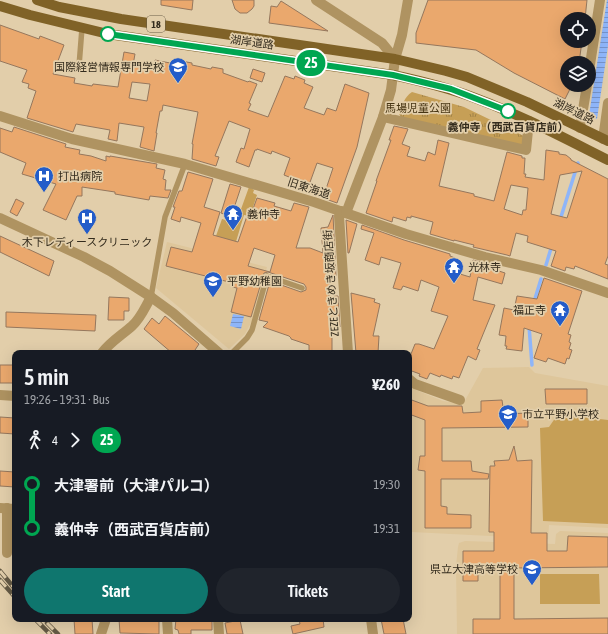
<!DOCTYPE html>
<html lang="en">
<head>
<meta charset="utf-8">
<style>
  :root { --surface:#171b24; --page:#20242c; --text:#f1f3f6; --muted:#9ea1a6; --accent:#0f766e }
  body { margin:0; font-family:"Asap Condensed","Noto Sans JP",sans-serif; background:var(--page); color:var(--text); height:100vh; display:flex; flex-direction:column; font-size:15px; white-space:nowrap }
  * { box-sizing:border-box; margin:0 }
  p { font-size:13px; color:var(--muted) }
  .icon { flex:none; width:22px; height:22px; fill:none; stroke:currentColor; stroke-width:2; stroke-linecap:round; stroke-linejoin:round }
  .map { position:relative; flex:1; overflow:hidden }
  .sheet { position:absolute; left:12px; top:350px; width:400px; height:272px; display:flex; flex-direction:column; background:var(--surface); border-radius:8px; box-shadow:0 4px 16px #0002 }
  .sheet>* { flex:none }
  .badge { padding:0 8px; border-radius:13px; font-size:14px; line-height:26px }
  .tools { position:absolute; left:560px; top:12px; display:grid; gap:8px }
  .tools a { display:grid; place-items:center; width:36px; height:36px; border-radius:50%; background:var(--surface); box-shadow:0 4px 16px #0002; font-size:20px }
  .map>.badge { position:absolute; translate:-50% -50%; box-shadow:0 0 0 2px #fff }
  .legs { display:flex; align-items:center; gap:6px; height:44px; padding:0 12px; font-size:13px }
  .legs p { margin-inline-start:auto }
  .overview { display:flex; align-items:center; justify-content:space-between; height:68px; padding:0 12px }
  h1 { font-size:22px; font-weight:600; line-height:30px }
  .action { display:flex; gap:8px; margin-top:auto; padding:8px 12px }
  .action a { flex:1; height:46px; border-radius:24px; background:var(--accent); color:#fff; font-size:16px; font-weight:600; line-height:46px; text-align:center }
  .action a+a { background:var(--page); color:var(--text) }
  ul { padding:0 12px; list-style:none }
  li { display:flex; align-items:center; gap:14px; height:44px; font-size:15px }
  li i { display:grid; place-items:center; width:6px; height:100%; margin:0 5px; background:currentColor }
  li i::after { content:''; width:10px; height:10px; margin:-5px; border:3px solid; border-radius:50%; background:var(--surface) }
  li p { margin-inline-start:auto }
  li:first-child i { background:linear-gradient(#0000 50%,currentColor 0) }
  li:last-child i { background:linear-gradient(currentColor 50%,#0000 0) }
  .map>svg:first-child { display:block }
</style>
</head>
<body>
<div class="map">
<svg width="608" height="634" viewBox="0 0 608 634">
  <defs>
    <pattern id="park-tufts" width="24" height="20" patternUnits="userSpaceOnUse"><rect width="24" height="20" fill="#c69f56"/><path d="M3 7l-1-3M5 7V3M7 7l1-3M15 17l-1-3M17 17v-4M19 17l1-3" fill="none" stroke="#a18247"/></pattern>
    <pattern id="water-rules" width="6" height="5" patternUnits="userSpaceOnUse"><rect width="6" height="5" fill="#8eb5f9"/><path d="M0 2.5h6" fill="none" stroke="#7593c9"/></pattern>
  </defs>
  <rect width="100%" height="100%" fill="#e2ceaa"/>
  <g fill="#dec69b">
    <polygon points="167,242 267,267 252,321 245,334 229,349 156,288"/>
    <polygon points="529,367 535,373 608,386 608,528 549,525 548,539 412,532 409,459 409,385 416,390 443,401 463,404 483,368"/>
    <polygon points="560,531 608,533 608,634 457,634 456,566 458,547 459,543 465,541 555,544 556,534"/>
  </g>
  <path fill="url(#park-tufts)" d="M412,92L464,107L524,136L523,147L401,117L399,114C402,106 404,97 412,92Z"/>
  <g fill="#c69f56">
    <polygon points="249,187 254,190 253,193 257,195 250,216 244,215 232,255 211,250 222,219 236,223"/>
    <polygon points="558,414 608,420 608,524 543,521 540,428 549,427"/>
    <polygon points="540,574 599,574 600,604 540,604"/>
  </g>
  <g fill="url(#water-rules)">
    <polygon points="607,0 608,0 608,46 597,119 589,115"/>
    <polygon points="233,314 244,316 241,329 230,326"/>
  </g>
  <g fill="none" stroke-linecap="round" stroke-linejoin="round">
    <g stroke="#8eb5f9" stroke-width="3.5">
      <polyline points="560,220 578,163"/>
      <polyline points="546,265 552,245"/>
      <polyline points="534,302 541,279"/>
      <polyline points="529,326 532,365"/>
    </g>
  </g>
  <g fill="#eaa86d" stroke="#95775d" fill-rule="evenodd">
    <polygon points="161,0 193,0 192,10 161,5"/>
    <polygon points="232,0 254,0 254,6 252,9 247,13 240,13 235,9"/>
    <polygon points="428,0 587,0 585,19 567,19 567,41 582,41 579,63 567,63 567,85 572,85 565,99 514,73 476,50 416,43 416,33"/>
    <polygon points="281,1 328,31 269,23 271,6 277,7"/>
    <path d="M0,25L39,39L40,36L64,45L53,74L75,78L74,83L92,86L93,84L118,87L124,52L135,54L133,65L153,68L155,60L175,64L176,60L192,63V65L211,69L212,67L223,69V73L248,82L249,81L257,84L249,103L251,104L248,110L268,117L285,76L294,79L295,76L305,80L304,83L313,87L304,108L324,115L327,108L336,111L345,84L369,93L357,147L337,203L323,198L333,168L317,163L309,185L284,175L290,158L272,151L271,154L257,149V150H255L249,167L236,162L241,148L244,149L250,129L229,121L215,156L219,157L216,166L192,159L193,144H192L198,112L163,105L162,111H160L156,133H157L154,151L140,147L144,127L119,123L117,141L108,139L110,130L76,124L73,132L27,118L36,91L28,88L29,84L22,82L27,70L0,61ZM132,82L150,84L147,101L129,98Z"/>
    <polygon points="253,69 265,73 262,82 250,78"/>
    <path d="M394,126L408,129L402,144L410,147L407,156L425,161L428,152L435,155L438,140L449,143L439,186L474,194V196L494,201L507,152L522,156V158H525L524,174H526L525,177L544,180L546,150L559,152V154L566,155L571,159V160L608,179V256L605,264L608,265V279L575,266L574,269L566,267L565,271L551,266L556,251L527,242L528,236L516,233L510,256L507,255L473,247L474,245L454,240V241L430,234L433,222L411,216V218L407,217L406,221L393,217L392,222L366,213L377,181H376L391,140H389ZM582,171L567,218L551,214L560,175ZM511,185L528,188L526,210H523L522,215L504,209Z"/>
    <polygon points="14,127 66,144 65,147 80,150 79,154 91,156 106,161 106,156 110,157 110,156 157,164 156,168 165,170 163,179 166,180 165,190 171,190 168,198 150,196 149,200 115,194 115,192 82,187 82,196 77,196 66,220 43,210 56,184 22,174 26,163 0,152 0,128 12,132"/>
    <path d="M188,172L213,179L204,207L220,212L213,235L238,242L247,216L250,217L257,198L275,203L274,206L291,211L294,203L309,207L296,248H310L323,253L321,228L328,227L333,215L336,276H330L329,296H338L340,327H332V353H309V345L291,339V338L289,336L263,327L268,322L259,320L270,281L301,292L306,290V287L304,284L268,272L264,273L251,317L231,312L237,288L232,287L233,283L166,266L171,247L192,252L201,223L181,217L180,222L171,219L175,207H173L179,191H182ZM254,248L275,255L270,272L248,266Z"/>
    <polygon points="230,184 241,187 231,217 221,213"/>
    <polygon points="16,199 24,203 17,216 10,212"/>
    <polygon points="346,220 357,224 349,253 348,253"/>
    <polygon points="362,225 404,240 450,254 450,256 455,258 450,271 470,277 473,260 496,266 496,270 505,273 502,284 478,277 473,300 495,305 477,349 480,350 476,360 468,356 459,378 453,376 452,379 441,375 440,377 430,373 427,379 419,376 420,374 409,370 409,359 415,344 419,344 434,349 448,316 431,311 439,287 421,280 418,291 403,286 401,290 393,288 401,263 381,257 379,265 365,260 374,233 361,229"/>
    <polygon points="0,236 54,261 49,276 0,252"/>
    <polygon points="544,278 582,291 568,334 571,335 569,342 571,343 569,349 572,350 569,359 567,358 565,364 548,358 546,362 534,358 542,334 524,328 522,351 506,349 507,346 505,346 506,336 499,335 504,308 514,310 517,296 537,299"/>
    <polygon points="351,293 375,299 374,302 380,304 373,336 379,336 378,353 356,353"/>
    <polygon points="109,297 129,298 129,311 124,311 124,320 108,320"/>
    <polygon points="6,312 96,315 95,331 6,327"/>
    <polygon points="165,316 199,344 193,353 172,353 144,329 152,318 159,324"/>
    <rect x="0" y="365" width="15" height="18"/>
    <polygon points="545,389 587,389 587,404 546,404"/>
    <polygon points="409,399 428,406 462,406 463,413 481,412 481,401 502,400 504,414 528,413 528,427 442,428 442,461 471,461 472,471 489,474 488,479 441,479 441,506 447,507 447,514 471,515 471,528 425,528 425,471 418,470 420,456 425,456 425,420 409,414"/>
    <polygon points="0,417 15,418 15,434 0,433"/>
    <polygon points="514,446 517,461 532,460 531,533 547,533 547,551 567,551 568,536 608,537 608,567 514,568 514,619 608,618 608,634 473,634 473,619 500,619 500,568 478,568 478,581 463,581 463,551 494,551 494,532 489,532 490,466 495,466 494,461 509,460"/>
    <polygon points="0,471 15,472 15,487 0,486"/>
    <polygon points="74,619 92,619 93,634 75,634"/>
    <polygon points="119,619 159,619 159,634 120,633"/>
    <polygon points="176,619 212,619 212,630 191,630 191,634 179,634 178,630 175,629"/>
    <polygon points="299,619 313,619 314,621 323,619 324,627 293,634 291,626 300,624"/>
    <polygon points="381,619 403,619 406,634 384,634"/>
    <polygon points="240,620 243,634 227,634 225,623"/>
  </g>
  <g fill="none" stroke-linecap="round" stroke-linejoin="round">
    <g stroke="#af9361" stroke-width="5.5">
      <polyline points="79,66 82,28"/>
      <polyline points="151,297 165,217 185,164"/>
      <polyline points="232,353 247,338 252,330 267,276 302,288"/>
    </g>
    <g stroke="#af9361" stroke-width="10">
      <polyline points="395,59 402,35 408,0"/>
      <polyline points="0,116 72,139 185,164 314,202 406,234 485,257 541,270 608,293"/>
      <polyline points="383,117 526,150 529,121"/>
      <polyline points="341,211 339,216 348,353"/>
      <polyline points="151,297 173,313 219,353"/>
      <polyline points="409,379 415,384 460,400"/>
      <polyline points="7,553 7,508"/>
      <polyline points="167,619 168,634"/>
      <polyline points="218,619 219,634"/>
      <polyline points="371,619 373,634"/>
      <polyline points="101,634 106,619"/>
    </g>
    <g stroke="#af9361" stroke-width="10">
      <polyline points="316,0 382,43 395,59 391,90 383,117 346,213"/>
      <polyline points="589,71 600,0"/>
      <polyline points="580,128 587,85"/>
      <polyline points="603,139 608,103"/>
      <path d="M0,218L84,257L110,271L151,297C145,307 141,318 132,326C122,335 110,342 102,353"/>
      <polyline points="0,395 15,396"/>
      <polyline points="0,508 15,509"/>
    </g>
    <g stroke="#806227" stroke-width="10">
      <polyline points="37,0 59,7 121,19 395,59 446,71 467,77 527,102 608,141"/>
      <path d="M0,6L30,15L108,34L393,75C421,81 449,88 475,98C521,115 564,138 608,160"/>
    </g>
    <defs>
      <g id="rail">
        <polyline points="0,571 15,589"/>
        <polyline points="0,580 15,597"/>
        <polyline points="35,619 50,634"/>
        <polyline points="47,623 58,634"/>
      </g>
    </defs>
    <use href="#rail" stroke="#655a45" stroke-width="4.5"/>
    <use href="#rail" stroke="#e2ceaa" stroke-width="3" stroke-dasharray="9" stroke-linecap="butt"/>
  </g>
  <g fill="none" stroke-linecap="round" stroke-linejoin="round">
    <defs>
      <polyline id="line-1" points="108,34 393,75 451,89 508,111"/>
    </defs>
    <use href="#line-1" stroke="#fff" stroke-width="9"/>
    <use href="#line-1" stroke="#00a651" stroke-width="6"/>
  </g>
  <defs>
    <symbol id="school-pin" viewBox="-11 -11 22 30"><path d="M0 17L-7.5 6A9.5 9.5 0 1 1 7.5 6Z" fill="#235cc9" stroke="#e2ceaa"/><path d="M0-5L7-2L0 1L-7-2ZM-4 1L0 2.5L4 1V4Q0 6-4 4Z" fill="#fff"/></symbol>
    <symbol id="hospital-pin" viewBox="-11 -11 22 30"><path d="M0 17L-7.5 6A9.5 9.5 0 1 1 7.5 6Z" fill="#235cc9" stroke="#e2ceaa"/><path d="M-5-5h3v3.5h4V-5h3V5h-3V1.5h-4V5h-3Z" fill="#fff"/></symbol>
    <symbol id="temple-pin" viewBox="-11 -11 22 30"><path d="M0 17L-7.5 6A9.5 9.5 0 1 1 7.5 6Z" fill="#235cc9" stroke="#e2ceaa"/><path d="M0-6L5-2H3V0L6.5 2.5H4V6H1.5V3h-3V6H-4V2.5H-6.5L-3 0V-2H-5Z" fill="#fff"/></symbol>
  </defs>
  <g fill-rule="evenodd">
    <use href="#school-pin" x="167" y="56" width="22" height="30"/>
    <use href="#hospital-pin" x="33" y="165" width="22" height="30"/>
    <use href="#temple-pin" x="222" y="203" width="22" height="30"/>
    <use href="#hospital-pin" x="76" y="207" width="22" height="30"/>
    <use href="#temple-pin" x="443" y="256" width="22" height="30"/>
    <use href="#school-pin" x="202" y="270" width="22" height="30"/>
    <use href="#temple-pin" x="549" y="299" width="22" height="30"/>
    <use href="#school-pin" x="497" y="403" width="22" height="30"/>
    <use href="#school-pin" x="521" y="558" width="22" height="30"/>
  </g>
  <g fill="#fff" stroke="#00a651" stroke-width="2">
    <circle cx="108" cy="34" r="7"/>
    <circle cx="508" cy="111" r="7"/>
  </g>
  <g text-anchor="middle" stroke-width="3.5" stroke-linejoin="round" paint-order="stroke">
    <rect fill="#e2ceaa" stroke="#685c47" stroke-width="1" x="147" y="16" width="18" height="16" rx="3"/>
    <g font-size="10" font-weight="bold" fill="#332b1d">
      <text x="156" y="28">18</text>
    </g>
    <g font-size="11" fill="#332b1d" stroke="#e2ceaa">
      <text transform="translate(252 42) rotate(8)" y="4">湖岸道路</text>
      <text transform="translate(574 111) rotate(26)" y="4">湖岸道路</text>
      <text transform="translate(309 188) rotate(18)" y="4">旧東海道</text>
      <text transform="translate(331 283) rotate(-94)" y="4">ZEZEときめき坂商店街</text>
    </g>
    <g font-size="11" fill="#332b1d" stroke="#e2ceaa" text-anchor="start">
      <text x="164" y="71" text-anchor="end">国際経営情報専門学校</text>
      <text x="58" y="180">打出病院</text>
      <text x="247" y="218">義仲寺</text>
      <text x="87" y="246" text-anchor="middle">木下レディースクリニック</text>
      <text x="468" y="271">光林寺</text>
      <text x="227" y="285">平野幼稚園</text>
      <text x="546" y="314" text-anchor="end">福正寺</text>
      <text x="522" y="418">市立平野小学校</text>
      <text x="518" y="573" text-anchor="end">県立大津高等学校</text>
    </g>
    <g font-size="11" fill="#473513" stroke="#e2ceaa">
      <text x="418" y="112">馬場児童公園</text>
    </g>
    <g font-size="11" font-weight="bold" fill="#332b1d" stroke="#e2ceaa">
      <text x="508" y="131">義仲寺（西武百貨店前）</text>
    </g>
  </g>
</svg>
<div class="tools">
<a><svg class="icon" aria-label="locate" viewBox="0 0 24 24"><circle cx="12" cy="12" r="6"/><path d="M12 2v4M12 18v4M2 12h4M18 12h4"/></svg></a>
<a><svg class="icon" aria-label="layers" viewBox="0 0 24 24"><path d="M12 4l9 5-9 5-9-5zM3 14l9 5 9-5"/></svg></a>
</div>
<b class="badge" style="left:311px;top:63px;background:#00a651;color:#fff">25</b>
<section class="sheet">
<div class="overview"><div><h1>5 min</h1><p>19:26 – 19:31 · Bus</p></div><b>¥260</b></div>
<div class="legs"><svg class="icon" aria-label="walk" viewBox="0 0 24 24"><circle cx="13" cy="4" r="2"/><path d="M13 8l-2 6 4 7M11 14l-3 7M7 12l3-4h3l4 4"/></svg>4<svg class="icon" aria-label="forward" viewBox="0 0 24 24"><path d="M9 5l7 7-7 7"/></svg><b class="badge" style="background:#00a651;color:#fff">25</b></div>
<ul>
<li><i style="color:#00a651"></i><b>大津署前（大津パルコ）</b><p>19:30</p></li>
<li><i style="color:#00a651"></i><b>義仲寺（西武百貨店前）</b><p>19:31</p></li>
</ul>
<div class="action"><a>Start</a><a>Tickets</a></div>
</section>
</div>
</body>
</html>
